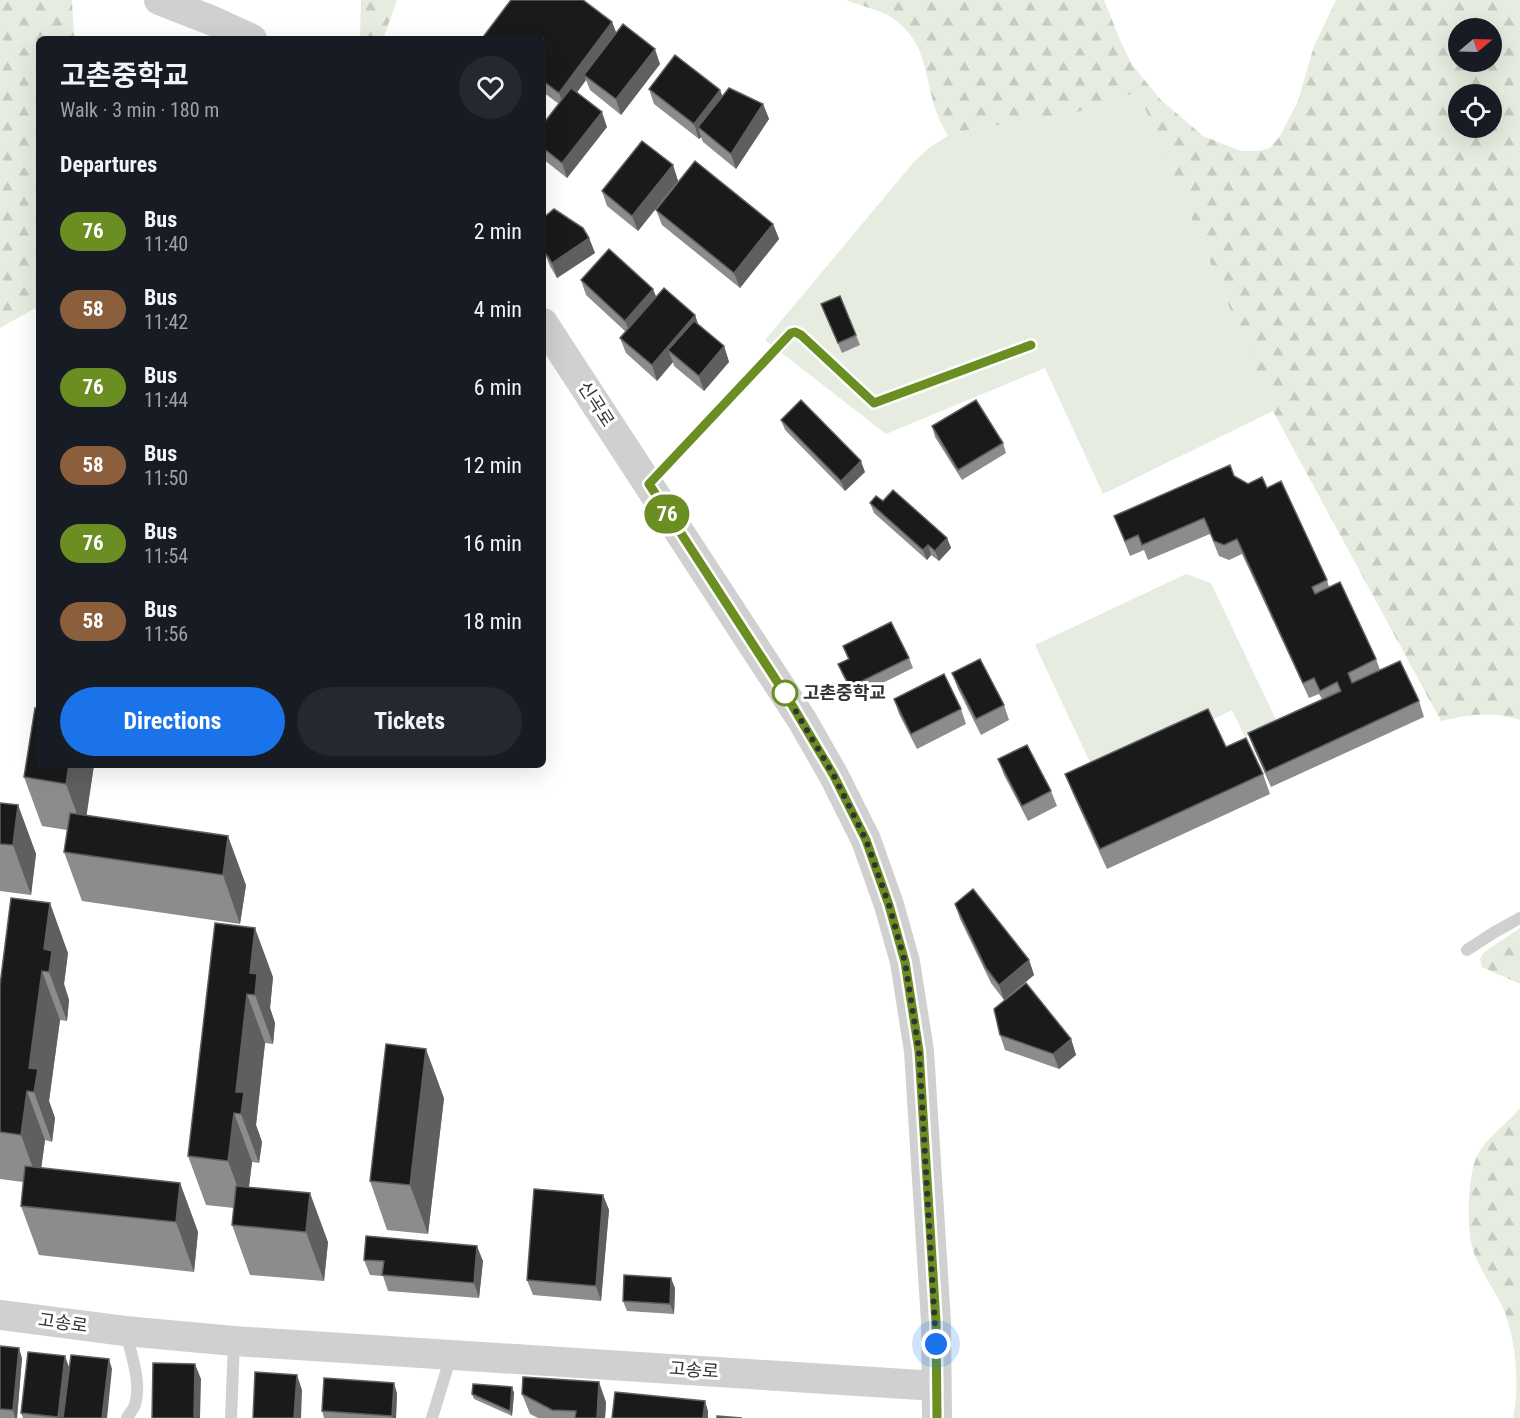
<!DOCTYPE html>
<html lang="en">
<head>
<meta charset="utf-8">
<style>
  :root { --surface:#171b24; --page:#242831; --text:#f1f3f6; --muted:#9ea1a6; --accent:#1a73e8 }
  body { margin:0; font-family:"Roboto Condensed","Noto Sans KR",sans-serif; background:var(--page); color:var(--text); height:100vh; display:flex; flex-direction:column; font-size:22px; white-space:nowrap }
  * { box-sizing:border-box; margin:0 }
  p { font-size:20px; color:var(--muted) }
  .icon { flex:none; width:33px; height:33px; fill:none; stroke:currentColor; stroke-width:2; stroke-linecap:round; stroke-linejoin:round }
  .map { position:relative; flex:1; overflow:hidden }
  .details { position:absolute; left:36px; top:36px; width:510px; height:732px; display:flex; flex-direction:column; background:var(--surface); border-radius:9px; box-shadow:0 6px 24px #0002 }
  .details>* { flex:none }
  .badge { padding:0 12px; border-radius:20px; font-size:21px; line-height:39px }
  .needle { width:39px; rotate:71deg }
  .fabs { position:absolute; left:1448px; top:18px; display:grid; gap:12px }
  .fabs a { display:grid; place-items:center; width:54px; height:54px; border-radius:50%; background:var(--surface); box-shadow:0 6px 24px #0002; font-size:30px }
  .you { position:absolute; width:30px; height:30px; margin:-15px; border:4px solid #fff; border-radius:50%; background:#1a73e8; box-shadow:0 0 0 9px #1a73e833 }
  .map>.badge { position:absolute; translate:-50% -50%; box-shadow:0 0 0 3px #fff }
  h2 { padding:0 24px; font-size:22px; line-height:54px }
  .round { display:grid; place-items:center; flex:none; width:63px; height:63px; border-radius:32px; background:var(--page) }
  .overview { display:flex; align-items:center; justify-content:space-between; height:102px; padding:0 24px }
  h1 { font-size:28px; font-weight:700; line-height:45px }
  .action { display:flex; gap:12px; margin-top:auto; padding:12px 24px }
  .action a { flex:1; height:69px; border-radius:36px; background:var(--accent); color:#fff; font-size:24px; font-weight:700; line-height:69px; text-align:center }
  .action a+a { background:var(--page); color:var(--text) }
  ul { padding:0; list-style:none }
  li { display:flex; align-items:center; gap:18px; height:78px; padding:0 24px }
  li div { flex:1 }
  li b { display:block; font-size:22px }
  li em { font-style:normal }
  li .badge { min-width:66px; font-weight:700; text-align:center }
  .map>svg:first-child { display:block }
</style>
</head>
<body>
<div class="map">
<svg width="1520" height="1418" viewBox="0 0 1520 1418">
  <defs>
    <pattern id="forest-firs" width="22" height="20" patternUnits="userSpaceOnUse" patternTransform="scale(1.5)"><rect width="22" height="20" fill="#e6ecdf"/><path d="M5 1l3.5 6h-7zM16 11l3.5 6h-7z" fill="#c6cbc0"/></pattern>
  </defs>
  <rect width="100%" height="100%" fill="#fff"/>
  <g fill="url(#forest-firs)" fill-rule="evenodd">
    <polygon points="0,0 72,0 74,39 39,39 39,306 0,328"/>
    <polygon points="361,0 397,0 383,39 360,39"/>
    <path d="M846,0H1104L1120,40L1132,65L1160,99L1203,136L1241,151H1258L1270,148L1280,136L1298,101L1314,46L1336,0H1520V720C1493,711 1468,714 1441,721L1273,411L1138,92L1075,113L968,130L948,136C941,124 935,111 932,97C924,65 923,41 894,19C881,10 861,6 846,0ZM1458,28H1491V62H1458ZM1458,94H1491V128H1458Z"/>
    <polygon points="1520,928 1520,984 1482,967 1480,959 1483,953"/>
    <path d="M1520,1108V1418H1513C1519,1388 1517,1352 1508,1322C1503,1302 1490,1287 1481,1268C1477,1261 1473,1251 1471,1243C1467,1222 1468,1174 1477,1156C1487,1136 1507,1125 1520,1108Z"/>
  </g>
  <g fill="#e6ecdf">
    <polygon points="1138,92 1273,411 1103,494 1045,368 886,434 765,340 914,162 930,147 948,136 968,130 1075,113"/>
    <polygon points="1186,574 1211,583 1277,722 1245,737 1232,710 1096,775 1035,645"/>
  </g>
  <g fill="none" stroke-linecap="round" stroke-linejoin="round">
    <g stroke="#d0d0d0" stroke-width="12">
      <polyline points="650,484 791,333 795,332 801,335 874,403 1031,345"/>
      <polyline points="1467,950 1493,933 1520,918"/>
      <path d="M126,1333C131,1354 142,1383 135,1405C133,1410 129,1414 127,1418"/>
      <polyline points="231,1418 234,1342"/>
      <polyline points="432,1418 451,1356"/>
    </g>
    <g stroke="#d0d0d0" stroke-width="30">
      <polyline points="159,0 213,21 252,39"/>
      <polyline points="543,323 802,720 834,776 866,840 889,905 905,962 919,1051 936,1322 937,1418"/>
      <polyline points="0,1315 125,1331 234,1341 936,1386"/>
    </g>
  </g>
  <g fill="#8c8c8c">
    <polygon points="612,22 616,33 660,64 621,115 590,90 586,80 577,92 607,127 567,178 543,159 543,124 559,104 543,92 543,39 484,39 483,37"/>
    <polygon points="649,89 720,90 722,96 763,104 769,119 736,169 703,142 701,137 699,139 654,104"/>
    <polygon points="673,165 678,181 638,231 607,206 602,191"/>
    <polygon points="656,210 773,224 779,239 740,288 662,225"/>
    <polygon points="589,238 595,253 557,278 550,266 544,251"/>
    <polygon points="581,280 653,289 656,297 695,315 698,324 724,346 729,362 704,391 674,366 673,362 657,381 626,353 620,338 626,332 586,295"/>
    <polygon points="821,304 856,335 860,345 842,353"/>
    <polygon points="781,420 865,472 845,491 785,430"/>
    <polygon points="932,426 1003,443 1006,453 962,480 935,437"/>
    <polygon points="1234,476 1248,484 1267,488 1327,580 1329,587 1376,659 1380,670 1419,701 1424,717 1271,787 1254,749 1248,733 1322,699 1319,694 1309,698 1242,554 1229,560 1219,556 1210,534 1148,560 1144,550 1130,556 1114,516"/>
    <polygon points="883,501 947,538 951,548 939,561 931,555 927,560 874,513 870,503"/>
    <polygon points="843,646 909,658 913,668 854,697 842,674 838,664 848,659"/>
    <polygon points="952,673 1004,705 1009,720 981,735 958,689"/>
    <polygon points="894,699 961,709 966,724 917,749 899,714"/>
    <polygon points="1226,747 1263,774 1270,794 1107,869 1073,794 1065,774"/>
    <polygon points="998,759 1051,791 1057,806 1028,821 1004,775"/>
    <polygon points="39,765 94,765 86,815 246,885 240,924 82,901 64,852 67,830 42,826 24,777"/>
    <polygon points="0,803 18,805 36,854 31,895 0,891"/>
    <polygon points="955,904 1029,960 1034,975 1004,1000 991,983 960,919"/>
    <polygon points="215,923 273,977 270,1008 275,1023 273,1044 265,1043 256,1125 262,1142 259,1163 252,1162 249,1187 328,1242 324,1281 250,1275 232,1225 234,1208 206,1205 188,1156"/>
    <polygon points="68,953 64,984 69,1000 67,1021 60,1020 49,1101 55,1118 52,1142 45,1140 41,1168 180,1183 198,1232 194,1272 39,1255 21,1206 23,1182 0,1179 0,985"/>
    <polygon points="1000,1035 1071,1039 1076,1055 1059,1069 1005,1050"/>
    <polygon points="444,1098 428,1234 387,1230 370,1181"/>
    <polygon points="603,1195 609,1210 601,1301 533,1295 527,1280"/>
    <polygon points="364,1260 483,1261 479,1298 388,1291 383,1276 370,1275"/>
    <polygon points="675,1288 674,1314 627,1311 623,1301"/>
    <polygon points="0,1346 22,1358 17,1418 0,1418"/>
    <polygon points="69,1367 63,1418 23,1418 21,1413"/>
    <polygon points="512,1387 514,1393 512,1416 474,1399 472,1394"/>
    <polygon points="397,1393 396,1418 324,1418 322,1411"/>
    <polygon points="522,1394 606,1402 605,1418 538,1418 530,1414"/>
  </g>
  <g fill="#5f5f5f">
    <polygon points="612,22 618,37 584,75 586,80 565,109 559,93"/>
    <polygon points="655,49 660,64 621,115 616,99"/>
    <polygon points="720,90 726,105 698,127 701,137 699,139 694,124"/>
    <polygon points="763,104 769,119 736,169 731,154"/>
    <polygon points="602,112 607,127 567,178 562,163"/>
    <polygon points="673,165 678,181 638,231 632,216"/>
    <polygon points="773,224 779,239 740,288 734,273"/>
    <polygon points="589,238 595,253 557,278 552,263"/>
    <polygon points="653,289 659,304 631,336 625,321"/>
    <polygon points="695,315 700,330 668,350 673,362 657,381 652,365"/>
    <polygon points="724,346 729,362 704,391 699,376"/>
    <polygon points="861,461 865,472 845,491 841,481"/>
    <polygon points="947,538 951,548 939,561 935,551"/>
    <polygon points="928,545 931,555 927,560 923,550"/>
    <polygon points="69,765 94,765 84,833 66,784"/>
    <polygon points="18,805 36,854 31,895 13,845"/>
    <polygon points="228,836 246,885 240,924 223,875"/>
    <polygon points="50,903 68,953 64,984 69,1000 67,1021 49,972 44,949"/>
    <polygon points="255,928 273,977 270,1008 275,1023 273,1044 255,995 250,973"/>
    <polygon points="1029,960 1034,975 1004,1000 999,985"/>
    <polygon points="42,971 60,1020 49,1101 55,1118 52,1142 34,1092 29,1068"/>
    <polygon points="247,994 265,1043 256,1125 262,1142 259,1163 241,1114 236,1092"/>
    <polygon points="1071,1039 1076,1055 1059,1069 1053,1054"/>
    <polygon points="426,1049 444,1098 428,1234 410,1185"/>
    <polygon points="27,1091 45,1140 39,1185 21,1135"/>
    <polygon points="234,1113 252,1162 246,1210 228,1161"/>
    <polygon points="180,1183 198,1232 194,1272 176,1222"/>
    <polygon points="310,1193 328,1242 324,1281 306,1232"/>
    <polygon points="603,1195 609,1210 601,1301 596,1286"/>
    <polygon points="477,1246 483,1261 479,1298 474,1283"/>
    <polygon points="671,1278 675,1288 674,1314 670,1304"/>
    <polygon points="19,1348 22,1358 17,1418 15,1418 13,1410"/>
    <polygon points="65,1356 69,1367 63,1418 58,1418"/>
    <polygon points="109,1359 112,1369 107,1418 102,1418"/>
    <polygon points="195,1364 201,1379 200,1418 194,1418"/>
    <polygon points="297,1375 302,1390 301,1418 294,1418"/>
    <polygon points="599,1382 606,1402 605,1418 597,1418"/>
    <polygon points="394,1383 397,1393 396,1418 393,1418 392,1416"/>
    <polygon points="512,1387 514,1393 512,1416 510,1411"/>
    <polygon points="705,1401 708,1411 708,1418 703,1418"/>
  </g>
  <g fill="#1a1a1a" stroke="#5f5f5f" stroke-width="1.5">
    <polygon points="511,0 583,0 612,22 559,93 543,81 543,39 486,39 483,37"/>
    <polygon points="623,24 655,49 616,99 584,75"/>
    <polygon points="675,55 720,90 694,124 649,89"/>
    <polygon points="571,88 602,112 562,163 543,148 543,124"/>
    <polygon points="729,88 763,104 731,154 698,127"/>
    <polygon points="642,141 673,165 632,216 602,191"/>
    <polygon points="695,161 773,224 734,273 656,210"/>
    <polygon points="554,209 583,228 589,238 552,263 544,251 543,246 543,218"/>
    <polygon points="609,249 653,289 625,321 581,280"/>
    <polygon points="664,288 695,315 652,365 620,338"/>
    <polygon points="840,296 856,335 838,343 821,304"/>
    <polygon points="694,321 724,346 699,376 668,350"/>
    <polygon points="801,400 861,461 841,481 781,420"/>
    <polygon points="976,400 1003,443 958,470 932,426"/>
    <polygon points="1230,465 1234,476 1248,484 1262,477 1267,488 1281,481 1327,580 1312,587 1315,594 1340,582 1376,659 1348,673 1352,683 1400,661 1419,701 1266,772 1248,733 1341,691 1337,682 1320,691 1314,678 1303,683 1237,539 1224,545 1214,541 1204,518 1142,545 1138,535 1125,541 1114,516"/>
    <polygon points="893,490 947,538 935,551 928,545 923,550 870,503 876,496 883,501"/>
    <polygon points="891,622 909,658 850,687 838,664 849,659 843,646"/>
    <polygon points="980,659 1004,705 976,719 952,673"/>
    <polygon points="944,674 961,709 911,734 894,699"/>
    <polygon points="35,708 39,709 39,765 69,765 66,784 24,777"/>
    <polygon points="1208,709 1226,747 1246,738 1263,774 1100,849 1065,774"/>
    <polygon points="1027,745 1051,791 1022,806 998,759"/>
    <polygon points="0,803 18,805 13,845 0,844"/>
    <polygon points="70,813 228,836 223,875 64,852"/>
    <polygon points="973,889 1029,960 999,985 986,968 955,904"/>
    <polygon points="11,898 50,903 44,949 52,951 49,972 42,971 29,1068 38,1069 34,1092 27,1091 21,1135 0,1132 0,985"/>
    <polygon points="215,923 255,928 250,973 257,974 255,995 247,994 236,1092 244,1092 241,1114 234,1113 228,1161 188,1156"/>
    <polygon points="1026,983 1071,1039 1053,1054 1000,1035 994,1009"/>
    <polygon points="386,1044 426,1049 410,1185 370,1181"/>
    <polygon points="25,1166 180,1183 176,1222 21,1206"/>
    <polygon points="236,1186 310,1193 306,1232 232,1225"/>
    <polygon points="534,1189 603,1195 596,1286 527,1280"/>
    <polygon points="366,1236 477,1246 474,1283 382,1275 384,1261 364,1260"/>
    <polygon points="624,1275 671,1278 670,1304 623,1301"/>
    <polygon points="0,1346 19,1348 13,1410 0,1409"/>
    <polygon points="28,1352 65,1356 58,1417 21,1413"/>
    <polygon points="71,1355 109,1359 102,1418 63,1418"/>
    <polygon points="153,1363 195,1364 194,1418 152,1418"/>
    <polygon points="255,1372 297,1375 294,1418 253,1418"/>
    <polygon points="523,1377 599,1382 597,1418 575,1418 576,1411 552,1410 522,1394"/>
    <polygon points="324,1378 394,1383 392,1416 322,1411"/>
    <polygon points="473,1384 512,1387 510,1411 472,1394"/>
    <polygon points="615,1392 705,1401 703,1418 612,1418"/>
    <polygon points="717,1416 742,1418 717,1418"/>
  </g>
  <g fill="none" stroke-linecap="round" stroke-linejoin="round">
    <defs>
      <polyline id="line" points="937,1418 936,1322 919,1051 905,962 889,905 866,840 834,776 789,700 649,484 791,333 795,332 801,335 874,403 1031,345"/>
    </defs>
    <use href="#line" stroke="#fff" stroke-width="14"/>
    <use href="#line" stroke="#6b8e23" stroke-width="9"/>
    <polyline stroke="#333" stroke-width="6" stroke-dasharray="0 10.8" points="785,693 834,776 866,840 889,905 905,962 919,1051 936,1344"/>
  </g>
  <circle fill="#fff" stroke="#6b8e23" stroke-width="3" cx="785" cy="693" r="12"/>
  <g text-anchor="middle" stroke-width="6" stroke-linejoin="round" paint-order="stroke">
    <g font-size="18" fill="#333" stroke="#fff">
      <text transform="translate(596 404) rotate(57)" y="6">신곡로</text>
      <text transform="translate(63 1323) rotate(8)" y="6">고송로</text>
      <text transform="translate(694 1370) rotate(4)" y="6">고송로</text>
    </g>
    <g font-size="18" font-weight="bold" fill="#333" stroke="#fff" text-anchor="start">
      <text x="803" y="699">고촌중학교</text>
    </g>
  </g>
</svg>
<div class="fabs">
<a><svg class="needle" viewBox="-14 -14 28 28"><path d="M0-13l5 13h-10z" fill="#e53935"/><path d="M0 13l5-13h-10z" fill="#9ea1a6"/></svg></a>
<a><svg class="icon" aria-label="locate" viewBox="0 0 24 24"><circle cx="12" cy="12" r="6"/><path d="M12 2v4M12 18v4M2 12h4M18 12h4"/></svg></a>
</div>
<div class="you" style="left:936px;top:1344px"></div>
<b class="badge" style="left:667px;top:514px;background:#6b8e23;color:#fff">76</b>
<section class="details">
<div class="overview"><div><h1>고촌중학교</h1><p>Walk · 3 min · 180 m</p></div><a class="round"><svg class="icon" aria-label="heart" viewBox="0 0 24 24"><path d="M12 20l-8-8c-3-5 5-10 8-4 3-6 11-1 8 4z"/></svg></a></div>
<h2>Departures</h2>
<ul>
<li><span class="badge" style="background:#6b8e23;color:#fff">76</span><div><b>Bus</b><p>11:40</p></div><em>2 min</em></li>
<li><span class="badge" style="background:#8b5e3c;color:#fff">58</span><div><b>Bus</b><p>11:42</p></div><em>4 min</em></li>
<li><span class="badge" style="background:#6b8e23;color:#fff">76</span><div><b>Bus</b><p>11:44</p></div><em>6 min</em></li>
<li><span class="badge" style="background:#8b5e3c;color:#fff">58</span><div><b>Bus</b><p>11:50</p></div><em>12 min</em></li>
<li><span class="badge" style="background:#6b8e23;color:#fff">76</span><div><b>Bus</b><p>11:54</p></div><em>16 min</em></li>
<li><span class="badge" style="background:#8b5e3c;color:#fff">58</span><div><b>Bus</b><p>11:56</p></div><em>18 min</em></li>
</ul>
<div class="action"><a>Directions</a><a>Tickets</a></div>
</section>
</div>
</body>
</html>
